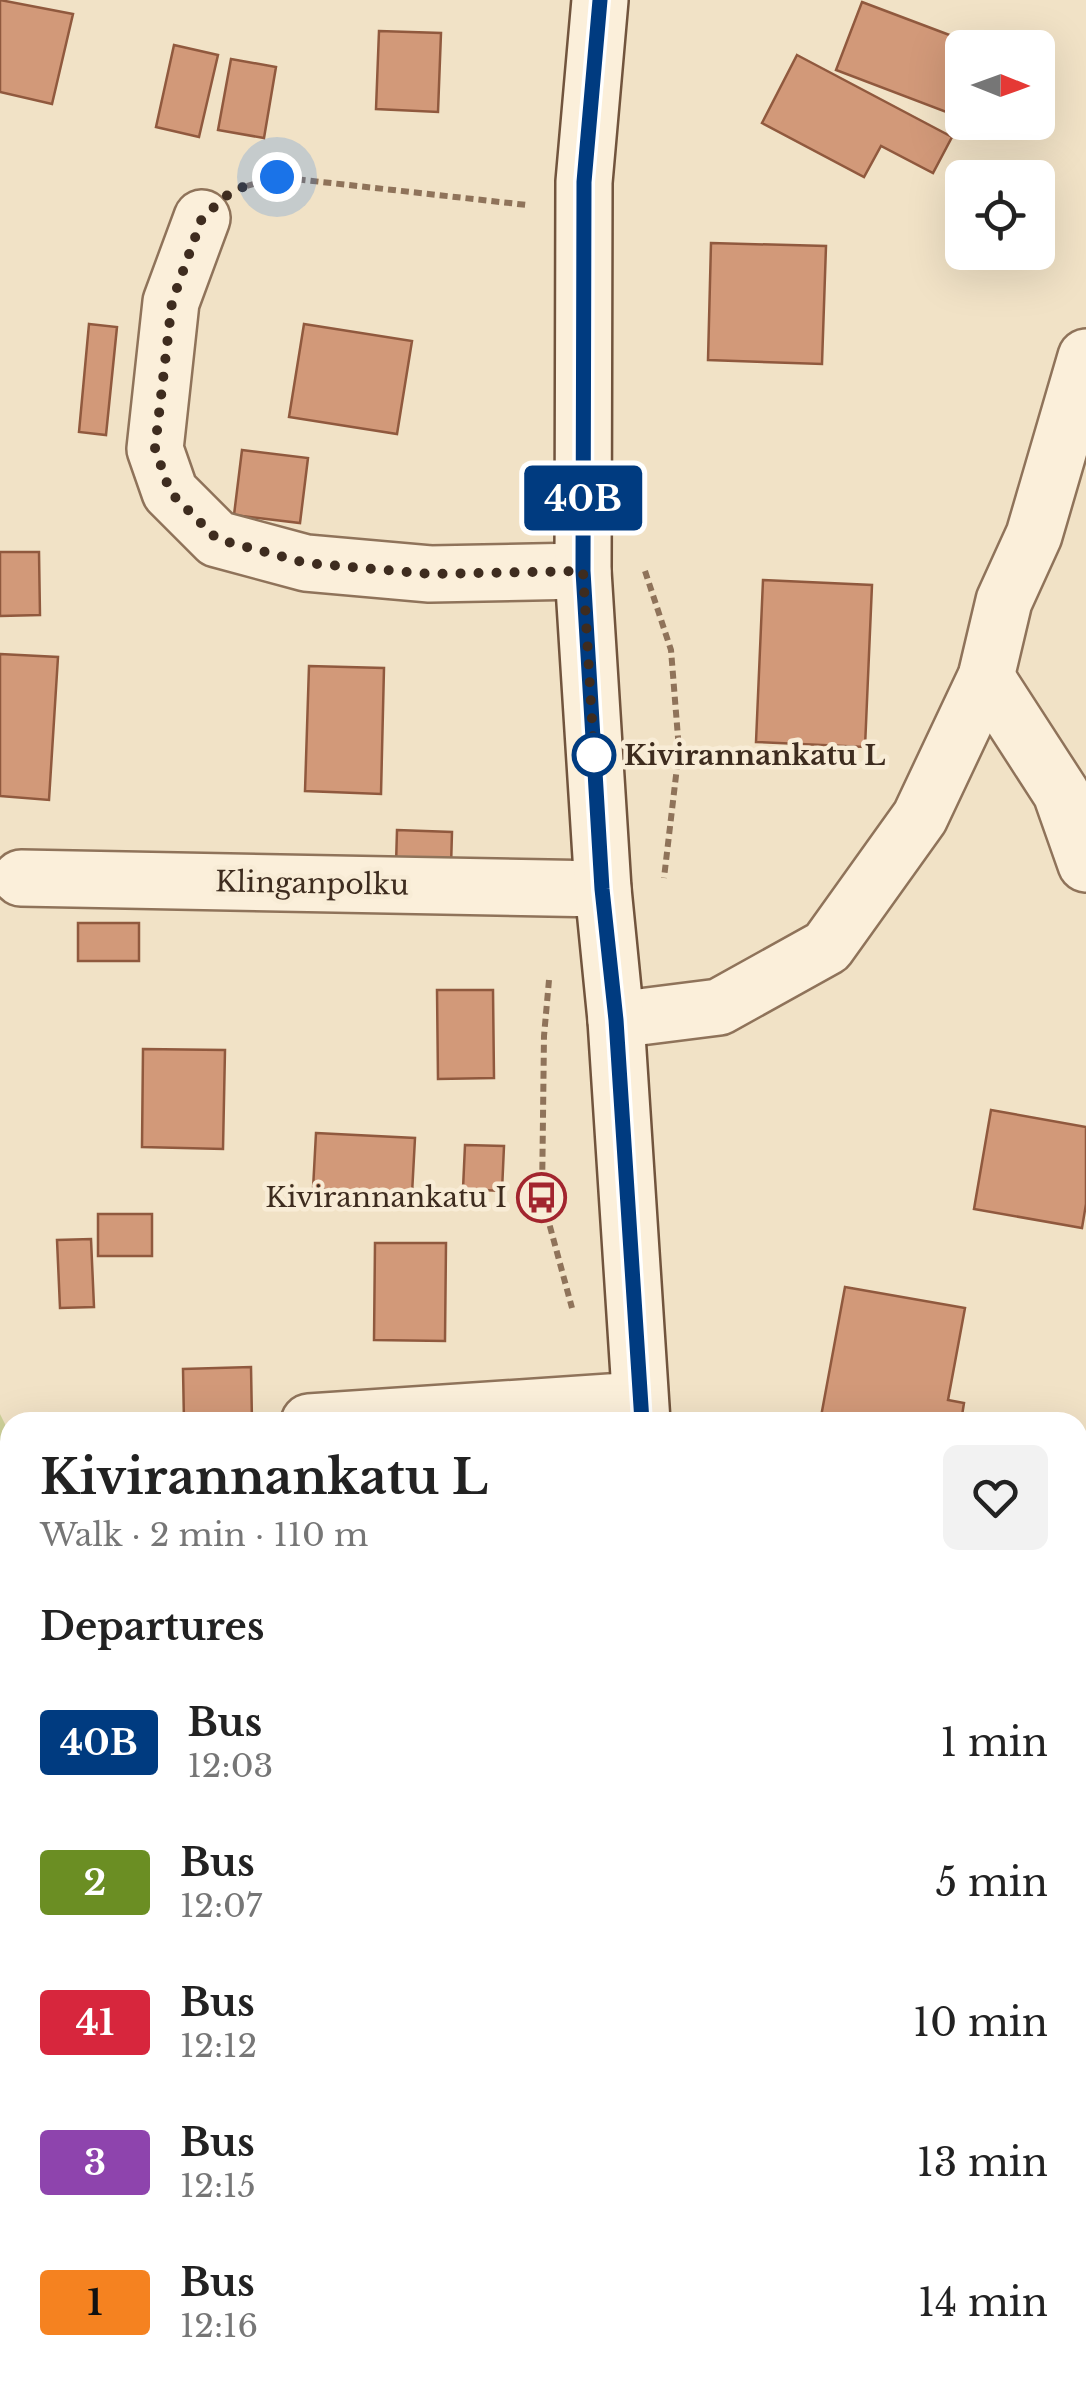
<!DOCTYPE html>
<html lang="en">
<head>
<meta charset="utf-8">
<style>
  :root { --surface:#fff; --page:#f2f2f2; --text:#222; --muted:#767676 }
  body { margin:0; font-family:"Libre Baskerville",serif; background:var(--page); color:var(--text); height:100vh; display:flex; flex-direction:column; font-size:38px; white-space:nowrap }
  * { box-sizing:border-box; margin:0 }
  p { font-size:32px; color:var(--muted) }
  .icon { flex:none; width:55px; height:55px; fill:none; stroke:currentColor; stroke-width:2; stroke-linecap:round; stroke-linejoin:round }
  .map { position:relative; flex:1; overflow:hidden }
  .drawer { position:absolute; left:0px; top:1412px; width:1088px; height:982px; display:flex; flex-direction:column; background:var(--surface); border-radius:30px 30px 0 0; box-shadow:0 10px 40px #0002 }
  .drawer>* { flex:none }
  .badge { padding:0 20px; border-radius:8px; font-size:35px; line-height:65px }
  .needle { width:65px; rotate:91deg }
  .controls { position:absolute; left:945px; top:30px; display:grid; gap:20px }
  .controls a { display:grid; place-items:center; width:110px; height:110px; border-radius:15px; background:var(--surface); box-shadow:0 10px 40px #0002; font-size:50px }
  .you { position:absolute; width:50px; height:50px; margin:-25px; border:8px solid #fff; border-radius:50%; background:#1a73e8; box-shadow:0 0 0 15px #1a73e833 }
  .map>.badge { position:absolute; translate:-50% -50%; box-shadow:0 0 0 5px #fff }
  h2 { padding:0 40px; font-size:38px; line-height:90px }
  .round { display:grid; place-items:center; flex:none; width:105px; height:105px; border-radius:15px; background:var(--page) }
  .headline { display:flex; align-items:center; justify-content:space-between; height:170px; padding:0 40px }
  h1 { font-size:48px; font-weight:700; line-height:75px }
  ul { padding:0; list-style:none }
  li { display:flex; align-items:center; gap:30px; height:140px; padding:0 40px }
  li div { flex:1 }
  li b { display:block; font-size:38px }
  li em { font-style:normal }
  li .badge { min-width:110px; font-weight:700; text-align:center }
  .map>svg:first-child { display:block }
</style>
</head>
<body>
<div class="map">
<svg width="1086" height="2393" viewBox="0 0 1086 2393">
  <rect width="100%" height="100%" fill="#f1e2c6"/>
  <polygon fill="#ced199" points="0,1414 10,1434 10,2385 402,2385 410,2393 0,2393"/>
  <g fill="#d29979" stroke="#90593e" stroke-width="2.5">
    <polygon points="0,0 73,14 52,104 0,92"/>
    <polygon points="862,2 976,45 962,48 962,118 836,70"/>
    <polygon points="379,31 441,33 438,112 376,109"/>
    <polygon points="174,45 218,55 199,137 156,127"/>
    <polygon points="797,55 952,137 933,173 881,146 864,177 762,123"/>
    <polygon points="231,59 276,67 264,138 218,130"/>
    <polygon points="974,122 1004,122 1000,132"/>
    <polygon points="711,243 826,246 822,364 708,360"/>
    <polygon points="89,324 117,327 106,435 79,432"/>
    <polygon points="304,324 412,341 397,434 289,417"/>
    <polygon points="242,450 308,458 300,523 234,515"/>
    <polygon points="0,552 39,552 40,615 0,616"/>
    <polygon points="763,580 872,585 865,747 756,742"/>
    <polygon points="0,654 58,657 49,800 0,796"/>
    <polygon points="309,666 384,668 381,794 305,791"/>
    <polygon points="397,830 452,832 451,867 396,865"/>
    <rect x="78" y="923" width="61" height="38"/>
    <polygon points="437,990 493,990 494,1078 438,1079"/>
    <polygon points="143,1049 225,1050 223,1149 142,1147"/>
    <polygon points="991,1110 1086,1127 1086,1204 1082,1228 974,1209"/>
    <polygon points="316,1133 415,1138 412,1194 313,1189"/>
    <polygon points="465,1145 504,1146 502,1191 463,1189"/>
    <rect x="98" y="1214" width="54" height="42"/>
    <polygon points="91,1239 94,1307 60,1308 57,1240"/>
    <polygon points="375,1243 446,1243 445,1341 374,1340"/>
    <polygon points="845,1287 965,1308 948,1400 964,1403 961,1422 820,1422"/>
    <polygon points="251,1367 252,1422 184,1422 183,1369"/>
    <rect x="1078" y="1755" width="8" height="357"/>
    <rect x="1078" y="2159" width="8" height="125"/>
    <rect x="470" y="2385" width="69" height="8"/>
  </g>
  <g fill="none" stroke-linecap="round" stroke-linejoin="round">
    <defs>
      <g id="street">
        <polyline points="202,218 171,302 155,449 170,492 217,539 306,563 430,574 583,571"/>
        <polyline points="986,677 1061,793 1086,864"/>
        <polyline points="21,878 603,889"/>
        <polyline points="616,1020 719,1007 827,947 920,817 986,677 1004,601 1034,535 1086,357"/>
        <polyline points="309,1422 639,1400"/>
      </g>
      <g id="secondary">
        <polyline points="600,0 584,182 583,571 603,889 616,1020 642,1422"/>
        <polyline points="738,2385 738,2393"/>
      </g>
    </defs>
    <use href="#street" stroke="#8f735a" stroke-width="60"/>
    <use href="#secondary" stroke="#71543d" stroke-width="60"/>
    <g stroke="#8f735a" stroke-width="6" stroke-dasharray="8 5" stroke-linecap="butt">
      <polyline points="247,186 277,177 527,205"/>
      <polyline points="645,571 671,650 679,750 664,878"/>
      <polyline points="549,980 544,1036 542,1197 572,1308"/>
    </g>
    <use href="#street" stroke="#fbefda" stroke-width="55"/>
    <use href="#secondary" stroke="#fbefda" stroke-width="55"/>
  </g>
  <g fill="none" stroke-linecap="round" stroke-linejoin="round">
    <defs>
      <polyline id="line" points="600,0 584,182 583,571 602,889 616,1020 642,1422"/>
    </defs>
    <use href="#line" stroke="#fff" stroke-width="22"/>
    <use href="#line" stroke="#003b80" stroke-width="15"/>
    <polyline stroke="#3e2c1f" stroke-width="10" stroke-dasharray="0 18" points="277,177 233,190 202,218 172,302 155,448 170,492 217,539 306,563 430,574 583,571 595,770 594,755"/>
  </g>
  <defs>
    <symbol id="bus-ring" viewBox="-11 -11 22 22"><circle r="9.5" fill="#f8ecd6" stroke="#a2252e" stroke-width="1.5"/><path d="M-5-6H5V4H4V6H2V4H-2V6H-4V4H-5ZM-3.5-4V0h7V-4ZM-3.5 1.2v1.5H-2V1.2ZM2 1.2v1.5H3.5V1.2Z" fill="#a2252e"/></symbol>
  </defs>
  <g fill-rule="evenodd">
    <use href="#bus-ring" x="514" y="1170" width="55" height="55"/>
  </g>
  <circle fill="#fff" stroke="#003b80" stroke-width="5" cx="594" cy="755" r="20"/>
  <g text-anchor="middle" stroke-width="9" stroke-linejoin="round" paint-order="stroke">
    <g font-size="28" font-weight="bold" fill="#3e2c1f" stroke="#f8ecd6" text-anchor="start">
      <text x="624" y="765">Kivirannankatu L</text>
    </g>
    <g font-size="28" fill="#3e2c1f" stroke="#f8ecd6">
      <text transform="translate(312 883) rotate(1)" y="10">Klinganpolku</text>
    </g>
    <g font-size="28" fill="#3e2c1f" stroke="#f8ecd6" text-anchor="end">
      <text x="507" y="1207">Kivirannankatu I</text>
    </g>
  </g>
</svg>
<div class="controls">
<a><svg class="needle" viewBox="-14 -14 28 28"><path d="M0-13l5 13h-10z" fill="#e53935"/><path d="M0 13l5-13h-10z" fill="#767676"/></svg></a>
<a><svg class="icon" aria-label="locate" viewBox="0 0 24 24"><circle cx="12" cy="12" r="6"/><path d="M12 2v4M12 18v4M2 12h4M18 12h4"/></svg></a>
</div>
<div class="you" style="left:277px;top:177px"></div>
<b class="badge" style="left:583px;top:498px;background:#003b80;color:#fff">40B</b>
<section class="drawer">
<div class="headline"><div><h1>Kivirannankatu L</h1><p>Walk · 2 min · 110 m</p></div><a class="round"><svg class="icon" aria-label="heart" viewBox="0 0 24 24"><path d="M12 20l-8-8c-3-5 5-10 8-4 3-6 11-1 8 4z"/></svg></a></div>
<h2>Departures</h2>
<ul>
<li><span class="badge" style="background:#003b80;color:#fff">40B</span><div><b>Bus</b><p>12:03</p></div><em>1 min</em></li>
<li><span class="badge" style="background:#6b8e23;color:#fff">2</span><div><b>Bus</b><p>12:07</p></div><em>5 min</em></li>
<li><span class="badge" style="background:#d7263d;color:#fff">41</span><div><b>Bus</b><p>12:12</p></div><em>10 min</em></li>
<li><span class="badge" style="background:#8e44ad;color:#fff">3</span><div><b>Bus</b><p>12:15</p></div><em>13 min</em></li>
<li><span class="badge" style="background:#f58220;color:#111">1</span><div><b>Bus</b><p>12:16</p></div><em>14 min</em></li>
</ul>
</section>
</div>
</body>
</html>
